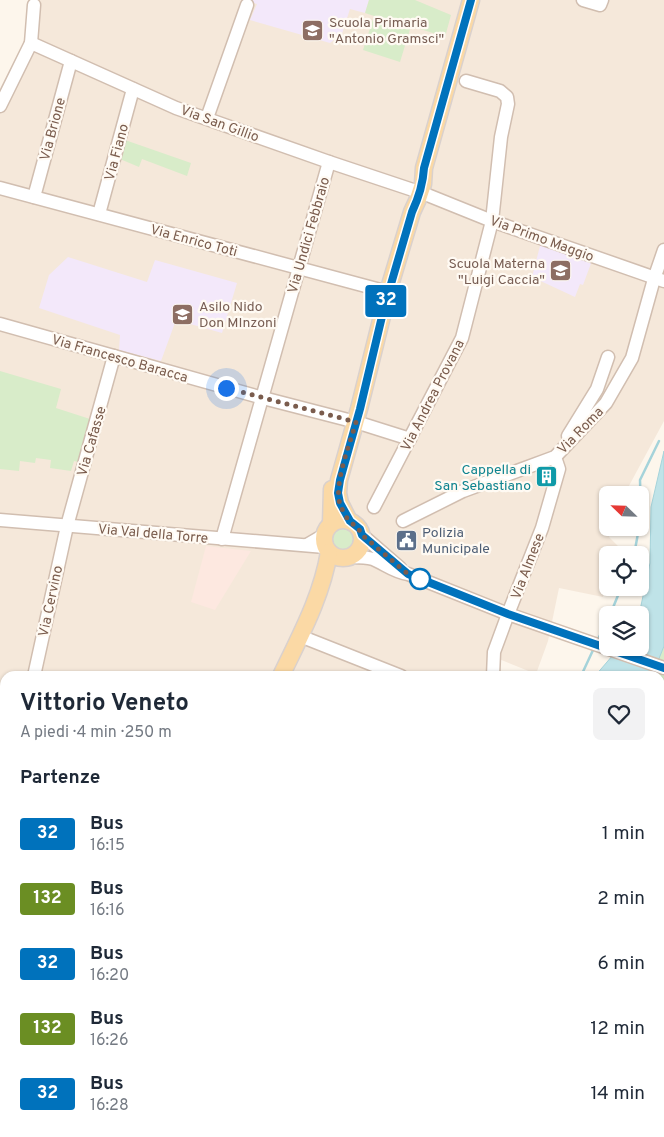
<!DOCTYPE html>
<html lang="it">
<head>
<meta charset="utf-8">
<style>
  :root { --surface:#fff; --page:#f2f2f3; --text:#1f2937; --muted:#747a83 }
  body { margin:0; font-family:Overpass,sans-serif; background:var(--page); color:var(--text); height:100vh; display:flex; flex-direction:column; font-size:19px; white-space:nowrap }
  * { box-sizing:border-box; margin:0 }
  p { font-size:16px; color:var(--muted) }
  .icon { flex:none; width:28px; height:28px; fill:none; stroke:currentColor; stroke-width:2; stroke-linecap:round; stroke-linejoin:round }
  .map { position:relative; flex:1; overflow:hidden }
  .sheet { position:absolute; left:0px; top:671px; width:665px; height:466px; display:flex; flex-direction:column; background:var(--surface); border-radius:15px 15px 0 0; box-shadow:0 1px 4px #0004 }
  .sheet>* { flex:none }
  .badge { padding:0 10px; border-radius:4px; font-size:18px; line-height:32px }
  .needle { width:32px; rotate:293deg }
  .fabs { position:absolute; left:599px; top:486px; display:grid; gap:10px }
  .fabs a { display:grid; place-items:center; width:50px; height:50px; border-radius:8px; background:var(--surface); box-shadow:0 1px 4px #0004; font-size:25px }
  .you { position:absolute; width:25px; height:25px; margin:-12px; border:4px solid #fff; border-radius:50%; background:#1a73e8; box-shadow:0 0 0 8px #1a73e833 }
  .map>.badge { position:absolute; translate:-50% -50%; box-shadow:0 0 0 2px #fff }
  h2 { padding:0 20px; font-size:19px; line-height:45px }
  .round { display:grid; place-items:center; flex:none; width:52px; height:52px; border-radius:8px; background:var(--page) }
  .overview { display:flex; align-items:center; justify-content:space-between; height:85px; padding:0 20px }
  h1 { font-size:24px; font-weight:700; line-height:38px }
  ul { padding:0; list-style:none }
  li { display:flex; align-items:center; gap:15px; height:65px; padding:0 20px }
  li div { flex:1 }
  li b { display:block; font-size:19px }
  li em { font-style:normal }
  li .badge { min-width:55px; font-weight:700; text-align:center }
  .map>svg:first-child { display:block }
</style>
</head>
<body>
<div class="map">
<svg width="664" height="1137" viewBox="0 0 664 1137">
  <rect width="100%" height="100%" fill="#fdf6ec"/>
  <g fill="#f5e8da">
    <polygon points="35,0 664,0 664,421 624,495 608,495 608,528 612,528 609,537 618,546 616,555 608,555 607,583 603,597 559,588 548,641 536,674 499,659 496,676 5,676 5,901 0,900 0,106 28,51"/>
    <polygon points="664,858 664,1073 660,1069 660,869"/>
    <polygon points="125,1132 287,1133 285,1137 124,1137"/>
  </g>
  <polygon fill="#fde8e0" points="206,546 251,551 215,610 191,602"/>
  <g fill="#f3e8fa">
    <polygon points="242,0 369,0 365,13 350,9 340,40 335,39 330,43 250,20 257,4"/>
    <polygon points="541,242 593,258 583,285 580,284 575,297 532,277"/>
    <polygon points="68,257 147,282 155,260 237,283 222,333 176,320 161,361 119,350 120,335 39,308 49,275"/>
  </g>
  <g fill="#d8ecc9">
    <polygon points="369,0 415,0 451,15 445,37 411,26 400,62 363,50 374,16 365,13"/>
    <polygon points="125,140 191,163 187,176 142,159 139,167 120,159"/>
    <polygon points="0,371 61,389 56,408 90,419 78,462 74,461 71,471 50,468 51,460 36,458 35,463 20,461 19,471 0,469"/>
    <circle cx="342" cy="540" r="12"/>
    <polygon points="664,646 664,848 660,857 660,676 652,676"/>
    <polygon points="491,1132 586,1133 586,1137 490,1137"/>
  </g>
  <polygon fill="#bfe3e8" stroke="#a5d3da" points="664,451 664,646 652,676 595,676 619,648 640,648 640,615 639,615 650,563 651,507"/>
  <g fill="none" stroke-linecap="round" stroke-linejoin="round">
    <g stroke="#a5d3da" stroke-width="2.5">
      <polyline points="640,523 641,516 640,480 659,441"/>
      <polyline points="634,555 639,528"/>
      <polyline points="610,615 621,588"/>
      <polyline points="597,641 608,620"/>
      <polyline points="581,676 594,648"/>
      <polyline points="660,743 664,734"/>
      <polyline points="391,1137 392,1132"/>
    </g>
    <defs>
      <g id="minor">
        <polyline points="583,0 600,5 602,0"/>
        <polyline points="31,43 176,108 329,162 413,190"/>
        <polyline points="0,106 31,43 34,5"/>
        <polyline points="207,118 247,5"/>
        <polyline points="0,188 388,292"/>
        <polyline points="420,192 492,221 664,281"/>
        <polyline points="34,197 71,61"/>
        <polyline points="99,214 133,89"/>
        <polyline points="0,324 263,398 356,422 410,439"/>
        <polyline points="568,436 597,389 608,357"/>
        <polyline points="374,507 462,338 492,221 501,137 508,104 507,97 500,91 466,81"/>
        <polyline points="0,520 325,547"/>
        <polyline points="403,521 463,491 555,457 606,403 632,358 654,279 664,250"/>
        <polyline points="362,535 400,568"/>
        <polyline points="222,539 329,162"/>
        <polyline points="307,545 324,535"/>
        <path d="M352,557C359,557 366,557 373,559C385,564 394,572 408,574L508,614L664,668"/>
        <polyline points="300,636 401,676"/>
        <polyline points="34,676 67,526 114,356"/>
        <polyline points="493,676 494,652 508,614 542,528 559,469 555,457"/>
        <polyline points="0,836 5,812"/>
        <polyline points="412,1137 412,1132"/>
      </g>
      <g id="major">
        <circle cx="343" cy="539" r="19"/>
        <polyline points="349,521 340,503 338,493 339,480 359,409 388,292 412,212 418,199 423,184 424,168 471,0"/>
        <polyline points="331,524 332,489"/>
        <path d="M281,676C300,636 322,596 329,552"/>
        <polyline points="116,1137 118,1132"/>
      </g>
    </defs>
    <use href="#minor" stroke="#d1beb0" stroke-width="15"/>
    <use href="#major" stroke="#dad1cd" stroke-width="19"/>
    <use href="#minor" stroke="#fff" stroke-width="12"/>
    <use href="#major" stroke="#fbd9a5" stroke-width="16"/>
  </g>
  <g fill="none" stroke-linecap="round" stroke-linejoin="round">
    <defs>
      <path id="line" d="M471,0L424,168C423,184 419,197 412,212L384,308L360,409L340,480L338,493L340,503L350,521L360,529L362,535L408,574L508,614L664,668"/>
    </defs>
    <use href="#line" stroke="#fff" stroke-width="11"/>
    <use href="#line" stroke="#0072bc" stroke-width="8"/>
    <path stroke="#7a5c4d" stroke-width="5" stroke-dasharray="0 9" d="M226,388L356,422C350,444 332,487 341,507C343,511 346,517 349,521C355,526 359,528 362,535L408,574L422,580L420,579"/>
  </g>
  <defs>
    <symbol id="school-square" viewBox="-11 -11 22 22"><rect x="-9" y="-9" width="18" height="18" rx="4" fill="#8d6e63" stroke="#fffaf3"/><path d="M0-5L7-2L0 1L-7-2ZM-4 1L0 2.5L4 1V4Q0 6-4 4Z" fill="#fff"/></symbol>
    <symbol id="building-square" viewBox="-11 -11 22 22"><rect x="-9" y="-9" width="18" height="18" rx="4" fill="#0f9aa8" stroke="#fffaf3"/><path d="M-4-6H4V6H1V3H-1V6H-4ZM-2.5-4.3h1.7v1.8h-1.7ZM.8-4.3h1.7v1.8H.8ZM-2.5-1h1.7V.8h-1.7ZM.8-1h1.7V.8H.8Z" fill="#fff"/></symbol>
    <symbol id="civic-square" viewBox="-11 -11 22 22"><rect x="-9" y="-9" width="18" height="18" rx="4" fill="#5c6f8a" stroke="#fffaf3"/><path d="M-.6-6.5H3V-4.5H.6V-3L4-1V1h2V6H-6V1h2V-1L-.6-3ZM-1.2 2.5V6h2.4V2.5Z" fill="#fff"/></symbol>
  </defs>
  <g fill-rule="evenodd">
    <use href="#school-square" x="300" y="18" width="25" height="25"/>
    <use href="#school-square" x="548" y="258" width="25" height="25"/>
    <use href="#school-square" x="170" y="302" width="25" height="25"/>
    <use href="#building-square" x="534" y="464" width="25" height="25"/>
    <use href="#civic-square" x="394" y="528" width="25" height="25"/>
  </g>
  <circle fill="#fff" stroke="#0072bc" stroke-width="2.5" cx="420" cy="579" r="10"/>
  <g text-anchor="middle" stroke-width="4.5" stroke-linejoin="round" paint-order="stroke">
    <g font-size="14" fill="#785e54" stroke="#fffaf3" text-anchor="start">
      <text x="329" y="27">Scuola Primaria<tspan x="329" dy="16">"Antonio Gramsci"</tspan></text>
      <text x="545" y="268" text-anchor="end">Scuola Materna<tspan x="545" dy="16">"Luigi Caccia"</tspan></text>
      <text x="199" y="311">Asilo Nido<tspan x="199" dy="16">Don MInzoni</tspan></text>
    </g>
    <g font-size="14" fill="#7a5c4d" stroke="#fffaf3">
      <text transform="translate(220 123) rotate(20)" y="5">Via San Gillio</text>
      <text transform="translate(52 129) rotate(-75)" y="5">Via Brione</text>
      <text transform="translate(116 152) rotate(-75)" y="5">Via Fiano</text>
      <text transform="translate(308 235) rotate(-74)" y="5">Via Undici Febbraio</text>
      <text transform="translate(542 238) rotate(20)" y="5">Via Primo Maggio</text>
      <text transform="translate(194 240) rotate(15)" y="5">Via Enrico Toti</text>
      <text transform="translate(120 358) rotate(16)" y="5">Via Francesco Baracca</text>
      <text transform="translate(432 395) rotate(-63)" y="5">Via Andrea Provana</text>
      <text transform="translate(580 430) rotate(-46)" y="5">Via Roma</text>
      <text transform="translate(91 441) rotate(-74)" y="5">Via Cafasse</text>
      <text transform="translate(153 533) rotate(5)" y="5">Via Val della Torre</text>
      <text transform="translate(527 566) rotate(-69)" y="5">Via Almese</text>
      <text transform="translate(50 601) rotate(-78)" y="5">Via Cervino</text>
    </g>
    <g font-size="14" fill="#0d838f" stroke="#fffaf3" text-anchor="end">
      <text x="531" y="474">Cappella di<tspan x="531" dy="16">San Sebastiano</tspan></text>
    </g>
    <g font-size="14" fill="#4e5e75" stroke="#fffaf3" text-anchor="start">
      <text x="422" y="537">Polizia<tspan x="422" dy="16">Municipale</tspan></text>
    </g>
  </g>
</svg>
<div class="fabs">
<a><svg class="needle" viewBox="-14 -14 28 28"><path d="M0-13l5 13h-10z" fill="#e53935"/><path d="M0 13l5-13h-10z" fill="#747a83"/></svg></a>
<a><svg class="icon" aria-label="locate" viewBox="0 0 24 24"><circle cx="12" cy="12" r="6"/><path d="M12 2v4M12 18v4M2 12h4M18 12h4"/></svg></a>
<a><svg class="icon" aria-label="layers" viewBox="0 0 24 24"><path d="M12 4l9 5-9 5-9-5zM3 14l9 5 9-5"/></svg></a>
</div>
<div class="you" style="left:226px;top:388px"></div>
<b class="badge" style="left:386px;top:301px;background:#0072bc;color:#fff">32</b>
<section class="sheet">
<div class="overview"><div><h1>Vittorio Veneto</h1><p>A piedi · 4 min · 250 m</p></div><a class="round"><svg class="icon" aria-label="heart" viewBox="0 0 24 24"><path d="M12 20l-8-8c-3-5 5-10 8-4 3-6 11-1 8 4z"/></svg></a></div>
<h2>Partenze</h2>
<ul>
<li><span class="badge" style="background:#0072bc;color:#fff">32</span><div><b>Bus</b><p>16:15</p></div><em>1 min</em></li>
<li><span class="badge" style="background:#6b8e23;color:#fff">132</span><div><b>Bus</b><p>16:16</p></div><em>2 min</em></li>
<li><span class="badge" style="background:#0072bc;color:#fff">32</span><div><b>Bus</b><p>16:20</p></div><em>6 min</em></li>
<li><span class="badge" style="background:#6b8e23;color:#fff">132</span><div><b>Bus</b><p>16:26</p></div><em>12 min</em></li>
<li><span class="badge" style="background:#0072bc;color:#fff">32</span><div><b>Bus</b><p>16:28</p></div><em>14 min</em></li>
</ul>
</section>
</div>
</body>
</html>
